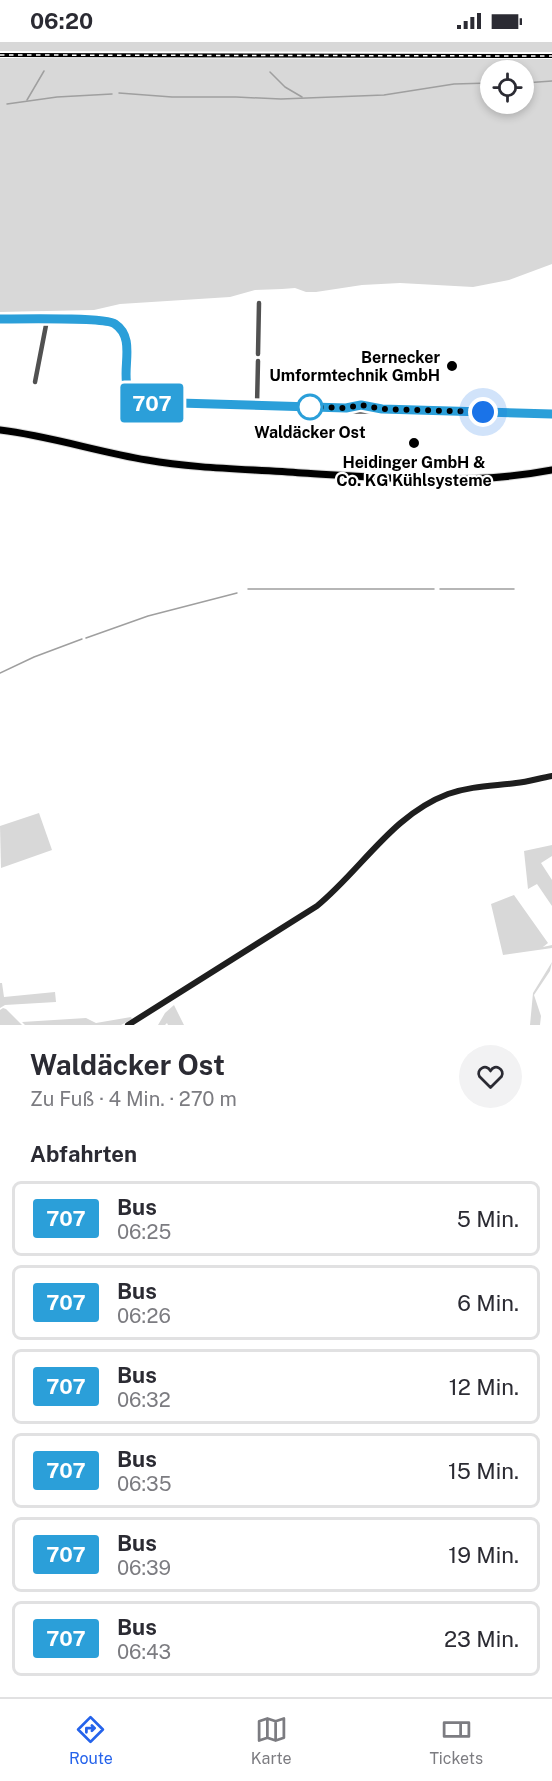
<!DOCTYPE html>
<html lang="de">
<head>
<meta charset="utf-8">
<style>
  :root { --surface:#fff; --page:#f2f2f3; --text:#2b2b33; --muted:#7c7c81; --line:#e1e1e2; --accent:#2563eb }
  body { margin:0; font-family:"Public Sans",sans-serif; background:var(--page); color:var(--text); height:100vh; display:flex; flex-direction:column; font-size:22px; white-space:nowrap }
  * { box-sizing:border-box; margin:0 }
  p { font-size:20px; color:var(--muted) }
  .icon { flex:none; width:33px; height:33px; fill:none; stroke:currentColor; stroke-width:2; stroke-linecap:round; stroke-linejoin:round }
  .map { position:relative; height:983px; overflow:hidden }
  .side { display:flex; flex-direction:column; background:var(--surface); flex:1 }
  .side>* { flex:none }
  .badge { padding:0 12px; border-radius:4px; font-size:21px; line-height:39px }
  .controls { position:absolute; left:480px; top:18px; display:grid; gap:12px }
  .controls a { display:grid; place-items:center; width:54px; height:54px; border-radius:50%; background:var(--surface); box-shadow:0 3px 9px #0003; font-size:30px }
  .you { position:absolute; width:30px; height:30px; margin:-15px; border:4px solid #fff; border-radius:50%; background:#1a73e8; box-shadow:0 0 0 9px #1a73e833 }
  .map>.badge { position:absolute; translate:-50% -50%; box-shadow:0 0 0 3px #fff }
  h2 { padding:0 30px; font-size:22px; line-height:54px }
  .round { display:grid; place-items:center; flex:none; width:63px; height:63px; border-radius:32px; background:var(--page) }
  .headline { display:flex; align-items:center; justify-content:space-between; height:102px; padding:0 30px }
  h1 { font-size:28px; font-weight:700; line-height:45px }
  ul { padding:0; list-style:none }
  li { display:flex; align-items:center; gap:18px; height:75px; margin:0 12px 9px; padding:0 18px; border:3px solid var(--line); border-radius:9px }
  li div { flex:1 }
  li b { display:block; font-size:22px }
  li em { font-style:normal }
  li .badge { min-width:66px; font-weight:700; text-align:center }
  .status { display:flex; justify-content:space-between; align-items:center; height:42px; padding:0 30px; background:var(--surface); direction:ltr }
  .status svg { height:16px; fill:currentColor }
  .menu { display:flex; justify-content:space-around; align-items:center; height:84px; border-top:2px solid var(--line); background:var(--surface); font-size:16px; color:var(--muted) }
  .menu a { display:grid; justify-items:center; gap:3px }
  .menu .selected { color:var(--accent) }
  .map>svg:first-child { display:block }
</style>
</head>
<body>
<div class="status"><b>06:20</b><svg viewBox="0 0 49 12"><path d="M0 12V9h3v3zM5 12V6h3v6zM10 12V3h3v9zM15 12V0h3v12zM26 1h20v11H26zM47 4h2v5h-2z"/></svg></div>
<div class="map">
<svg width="552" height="983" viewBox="0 0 552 983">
  <rect width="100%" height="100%" fill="#fff"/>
  <g fill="#d8d8d8" fill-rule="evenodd">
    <polygon points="0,0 552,0 552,10 0,9"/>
    <path d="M0,16L552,17V222L509,238L473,245L400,241L362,243L316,250H306L295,246L282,247L255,248L230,255L120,262L94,268L0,270ZM490,28H524V62H490Z"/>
    <polygon points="39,771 52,808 1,826 0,784"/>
    <polygon points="552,803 552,814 541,821 552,838 552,864 537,842 528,847 524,809"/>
    <polygon points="514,853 548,901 543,905 552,903 552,906 503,913 491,862"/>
    <polygon points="552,920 550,929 534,953 541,974 540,983 530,983 533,951"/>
    <polygon points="0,941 2,941 4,955 55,950 56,960 5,963 0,966"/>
    <polygon points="174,963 184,983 168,983 167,981 165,983 158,983 165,971"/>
    <polygon points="3,966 6,967 22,983 0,983 0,968"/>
    <polygon points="131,975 132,977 121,983 25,983 22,980 86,976 96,981"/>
  </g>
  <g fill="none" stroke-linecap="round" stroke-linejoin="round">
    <g stroke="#9f9f9f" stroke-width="1.5">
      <polyline points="270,30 285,45 302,55"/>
      <polyline points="524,41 552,39"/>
      <polyline points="119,51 172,55 236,55 281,57 384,53 454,42 490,41"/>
      <polyline points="27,58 44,29"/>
      <polyline points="7,62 57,55 112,52"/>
      <polyline points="248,547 434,547"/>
      <polyline points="440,547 514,547"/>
      <polyline points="86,596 148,574 237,551"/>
      <polyline points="0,631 34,615 82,597"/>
    </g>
    <defs>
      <path id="primary" d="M0,388C50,394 98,410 147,418C198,427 251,427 302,431C386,436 469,444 552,428"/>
    </defs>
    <use href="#primary" stroke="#dbdbdb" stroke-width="9"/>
    <g stroke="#515151" stroke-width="4.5">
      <path d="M0,277C27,278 53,278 80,278C90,279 103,276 112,280C147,295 106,349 143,360L346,366L361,363L382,367"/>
      <polyline points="258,312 259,261"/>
      <polyline points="35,340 47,278"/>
      <polyline points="257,363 258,319"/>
      <path d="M346,366C356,372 370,369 382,367L552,372"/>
    </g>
    <path stroke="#1e1e1e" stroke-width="6" d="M128,983L317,864C362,827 392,773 448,752C471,744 493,744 516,741C528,740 540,736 552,734"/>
    <use href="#primary" stroke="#000" stroke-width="7"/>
    <defs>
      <polyline id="rail" points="0,13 552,14"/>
    </defs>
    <use href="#rail" stroke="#000" stroke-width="4"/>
    <use href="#rail" stroke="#fff" stroke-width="1.5" stroke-dasharray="4.5" stroke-linecap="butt"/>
  </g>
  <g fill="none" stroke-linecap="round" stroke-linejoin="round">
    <defs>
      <path id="line" d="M0,277C18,277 106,275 115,282C144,301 106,351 145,360L346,366L361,363L382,367L552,372"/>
    </defs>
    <use href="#line" stroke="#fff" stroke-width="14"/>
    <use href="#line" stroke="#2b9fd9" stroke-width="9"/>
    <polyline stroke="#000" stroke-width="6" stroke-dasharray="0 10.8" points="310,365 346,366 361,363 382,367 483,370"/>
  </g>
  <g fill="#000" stroke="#fff" stroke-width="2">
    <circle cx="452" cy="324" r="6"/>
    <circle cx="414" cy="401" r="6"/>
  </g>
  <circle fill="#fff" stroke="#2b9fd9" stroke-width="3" cx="310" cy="365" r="12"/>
  <g text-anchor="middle" stroke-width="4.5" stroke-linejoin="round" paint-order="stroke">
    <g font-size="16" font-weight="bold" fill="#000" stroke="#fff" text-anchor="end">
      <text x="440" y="321">Bernecker<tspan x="440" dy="18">Umformtechnik GmbH</tspan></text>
      <text x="414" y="426" text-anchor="middle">Heidinger GmbH &amp;<tspan x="414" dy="18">Co. KG Kühlsysteme</tspan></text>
    </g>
    <g font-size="16" font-weight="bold" fill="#000" stroke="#fff">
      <text x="310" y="396">Waldäcker Ost</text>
    </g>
  </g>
</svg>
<div class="controls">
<a><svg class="icon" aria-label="locate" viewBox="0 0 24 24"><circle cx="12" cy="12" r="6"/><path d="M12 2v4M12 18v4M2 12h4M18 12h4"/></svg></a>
</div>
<div class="you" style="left:483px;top:370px"></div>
<b class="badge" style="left:152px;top:361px;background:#2b9fd9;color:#fff">707</b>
</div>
<section class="side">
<div class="headline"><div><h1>Waldäcker Ost</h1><p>Zu Fuß · 4 Min. · 270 m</p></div><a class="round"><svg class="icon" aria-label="heart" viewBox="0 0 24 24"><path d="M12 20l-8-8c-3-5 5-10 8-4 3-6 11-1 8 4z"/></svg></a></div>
<h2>Abfahrten</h2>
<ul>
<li><span class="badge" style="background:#2b9fd9;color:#fff">707</span><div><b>Bus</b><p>06:25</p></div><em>5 Min.</em></li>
<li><span class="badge" style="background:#2b9fd9;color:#fff">707</span><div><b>Bus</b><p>06:26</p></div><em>6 Min.</em></li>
<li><span class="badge" style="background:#2b9fd9;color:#fff">707</span><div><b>Bus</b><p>06:32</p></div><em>12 Min.</em></li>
<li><span class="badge" style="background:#2b9fd9;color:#fff">707</span><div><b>Bus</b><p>06:35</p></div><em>15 Min.</em></li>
<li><span class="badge" style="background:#2b9fd9;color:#fff">707</span><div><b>Bus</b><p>06:39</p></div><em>19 Min.</em></li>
<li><span class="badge" style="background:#2b9fd9;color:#fff">707</span><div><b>Bus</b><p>06:43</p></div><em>23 Min.</em></li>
</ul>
</section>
<nav class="menu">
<a class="selected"><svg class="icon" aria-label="directions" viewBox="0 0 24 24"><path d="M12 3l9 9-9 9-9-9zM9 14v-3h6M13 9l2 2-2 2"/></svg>Route</a>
<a><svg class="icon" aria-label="map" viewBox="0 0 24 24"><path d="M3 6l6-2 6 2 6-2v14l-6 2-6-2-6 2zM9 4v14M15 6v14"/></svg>Karte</a>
<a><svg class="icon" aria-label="tickets" viewBox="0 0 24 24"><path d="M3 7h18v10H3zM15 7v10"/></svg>Tickets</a>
</nav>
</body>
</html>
